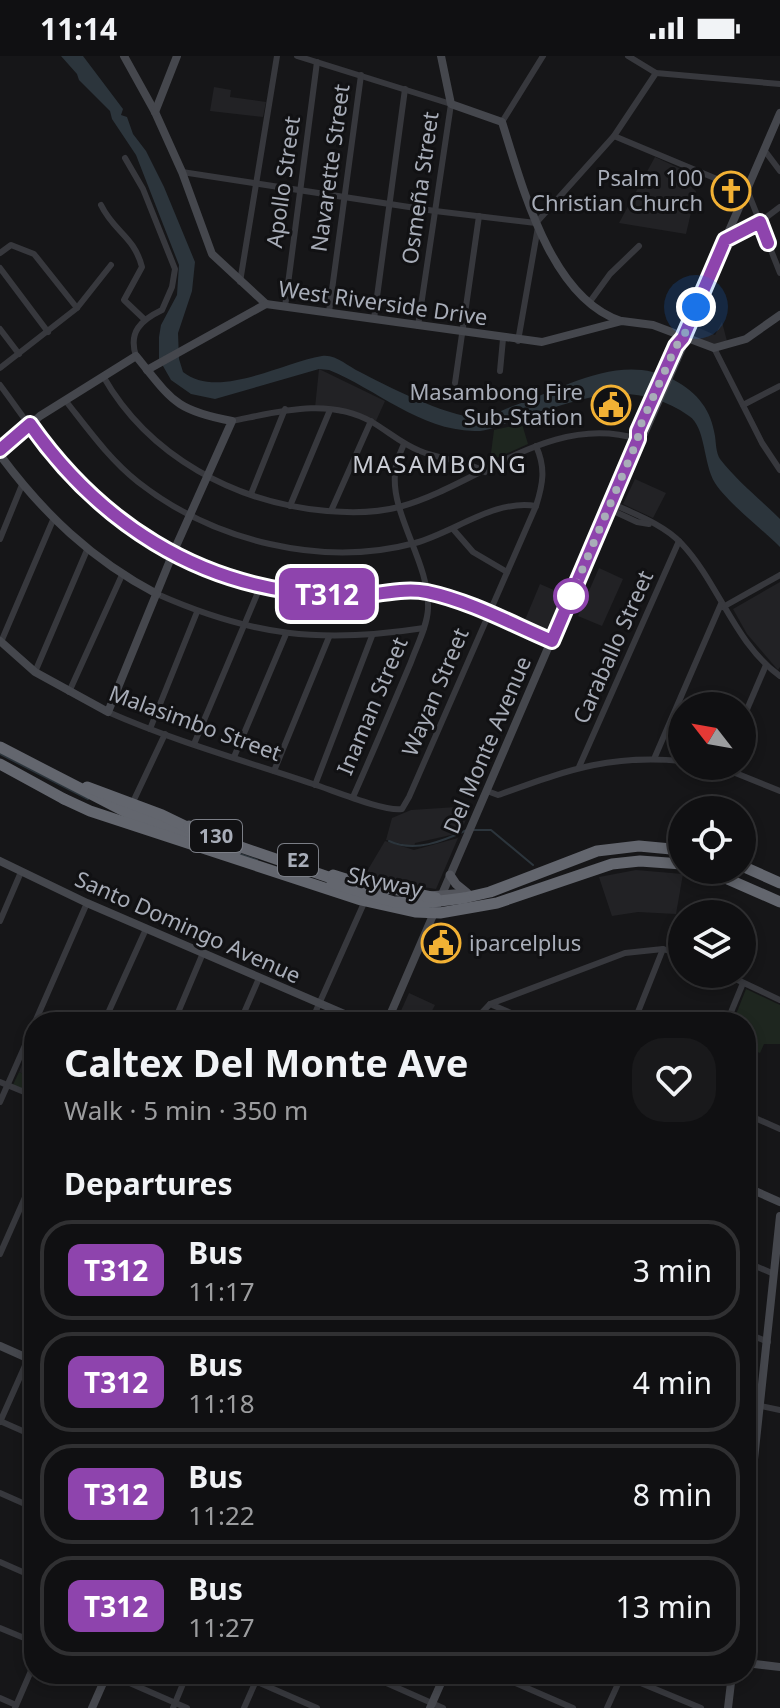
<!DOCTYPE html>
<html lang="en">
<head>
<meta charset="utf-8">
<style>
  :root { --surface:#101012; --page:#19191b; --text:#f1f3f6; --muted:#9c9d9f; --line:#303032 }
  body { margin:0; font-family:"Noto Sans",sans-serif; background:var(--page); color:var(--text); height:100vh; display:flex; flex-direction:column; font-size:30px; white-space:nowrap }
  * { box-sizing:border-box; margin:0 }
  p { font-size:26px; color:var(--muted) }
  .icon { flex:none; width:44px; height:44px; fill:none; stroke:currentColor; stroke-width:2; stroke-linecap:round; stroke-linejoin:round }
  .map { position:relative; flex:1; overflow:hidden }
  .sheet { position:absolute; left:24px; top:956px; width:732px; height:672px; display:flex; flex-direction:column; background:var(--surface); border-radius:32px; box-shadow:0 4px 12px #0003,0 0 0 2px var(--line) }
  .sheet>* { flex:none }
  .badge { padding:0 16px; border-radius:12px; font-size:28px; line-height:52px }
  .needle { width:52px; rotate:301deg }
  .tools { position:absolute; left:668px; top:636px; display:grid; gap:16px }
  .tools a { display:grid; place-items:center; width:88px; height:88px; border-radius:50%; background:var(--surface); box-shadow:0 4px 12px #0003,0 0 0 2px var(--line); font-size:40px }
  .you { position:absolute; width:40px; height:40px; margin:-20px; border:6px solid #fff; border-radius:50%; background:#1a73e8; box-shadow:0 0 0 12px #1a73e833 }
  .map>.badge { position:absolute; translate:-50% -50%; box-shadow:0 0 0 4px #fff }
  h2 { padding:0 40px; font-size:30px; line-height:72px }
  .round { display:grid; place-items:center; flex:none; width:84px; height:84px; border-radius:32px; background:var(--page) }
  .headline { display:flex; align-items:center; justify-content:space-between; height:136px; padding:0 40px }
  h1 { font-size:38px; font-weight:700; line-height:60px }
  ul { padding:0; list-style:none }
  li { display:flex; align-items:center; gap:24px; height:100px; margin:0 16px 12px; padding:0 24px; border:4px solid var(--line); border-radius:32px }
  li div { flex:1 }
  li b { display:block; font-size:30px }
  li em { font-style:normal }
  li .badge { min-width:88px; font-weight:700; text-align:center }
  .status { display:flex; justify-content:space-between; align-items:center; height:56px; padding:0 40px; background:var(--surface); direction:ltr }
  .status svg { height:22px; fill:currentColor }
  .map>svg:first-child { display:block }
</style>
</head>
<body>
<div class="status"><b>11:14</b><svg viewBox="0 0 49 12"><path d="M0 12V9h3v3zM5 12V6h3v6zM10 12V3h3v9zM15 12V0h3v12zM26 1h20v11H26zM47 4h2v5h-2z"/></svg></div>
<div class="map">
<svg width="780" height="1652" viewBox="0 0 780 1652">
  <rect width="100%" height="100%" fill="#161618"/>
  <g fill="#222225">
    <polygon points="214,31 231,34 230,41 266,46 263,61 210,55"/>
    <polygon points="655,101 696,120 692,132 696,135 686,178 619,167"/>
    <polygon points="722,266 728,289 709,291 691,284 697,271 715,279"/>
    <polygon points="319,313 385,345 376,365 315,352"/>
    <polygon points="635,423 666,437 653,462 623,448"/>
    <polygon points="599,512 623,523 602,570 578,560"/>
    <polygon points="780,526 780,611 778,614 747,578 733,553"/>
    <polygon points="540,528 563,538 545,580 522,571"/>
    <polygon points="472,750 460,777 415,787 414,791 386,784 392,762 411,754"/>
    <polygon points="458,782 436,833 363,822 385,785 414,794"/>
    <polygon points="636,814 683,818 676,858 638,856 612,860 599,821"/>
    <polygon points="409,937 435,949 426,966 396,966"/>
    <polygon points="30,990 34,992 34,1023 19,1016"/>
  </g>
  <g fill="#1e261f">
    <polygon points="522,368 528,388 490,405 494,374"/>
    <polygon points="746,933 780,949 780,988 764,988 760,997 746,991 746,966 733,966"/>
    <polygon points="19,1016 34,1023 34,1040 12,1031"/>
  </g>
  <path fill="#2c353c" d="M61,0H83L123,53L121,59L127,61L133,78L146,95L164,131L195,206L192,235L178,277L179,303L183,316C218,344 281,307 322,300C336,298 347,310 360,316C384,329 452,363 478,361C490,361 502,354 513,350C563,333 620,295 674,324C698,337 711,354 715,380C716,387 716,397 720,403C737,425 761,444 780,463V491C762,473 728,447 715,427C703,408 706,371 689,360C629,318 576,346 515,364C502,368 487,376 474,375C420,374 376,333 329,314L319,313L215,343L191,338L171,324L159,303V281L161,269L177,239L179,209L136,99L112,63L110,55L79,24L77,18Z"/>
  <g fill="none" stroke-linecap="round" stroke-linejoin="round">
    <g stroke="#2c353c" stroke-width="2">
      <polyline points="0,698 88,743"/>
      <polyline points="474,774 491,774 533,809"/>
      <path d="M389,785C415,797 443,785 467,774"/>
      <polyline points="240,798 257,804"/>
    </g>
    <g stroke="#37383d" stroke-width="6">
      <polyline points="297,0 451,48 418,270"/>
      <polyline points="628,0 656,17 780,28"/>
      <polyline points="502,66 543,0"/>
      <polyline points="614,80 748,136 780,217"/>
      <polyline points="765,95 780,115"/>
      <path d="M125,102L143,133L175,213L172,231L162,254C141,264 128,276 136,300"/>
      <polyline points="182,116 435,155 536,167 614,80 656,17"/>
      <path d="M101,149C114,176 134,180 142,211L124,244L144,263"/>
      <polyline points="725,184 760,166 780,151"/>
      <polyline points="0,197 11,189 34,198 77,252"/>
      <polyline points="0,212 48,276"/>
      <polyline points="240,226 277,0"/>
      <polyline points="589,247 610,218 639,190"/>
      <polyline points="285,251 317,6"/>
      <polyline points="329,256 361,19"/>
      <polyline points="374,263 405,33"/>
      <polyline points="0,273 19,298"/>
      <polyline points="518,285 538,171"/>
      <polyline points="714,292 762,387 780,414"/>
      <polyline points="0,312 77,252 111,209"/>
      <polyline points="500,315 503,283"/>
      <path d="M103,320C149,401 236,447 327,455C351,457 376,457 399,451C479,429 551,356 638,383"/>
      <polyline points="455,327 479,160"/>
      <path d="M0,329C29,368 58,413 95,445C119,465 146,482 173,497"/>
      <path d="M65,344C88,373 109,403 138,426C213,485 322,512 415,487C455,476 494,443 536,450"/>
      <polyline points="743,349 780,330"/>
      <path d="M232,365C278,356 328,341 372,366C389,376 402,388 420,395C442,404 465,404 485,416"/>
      <polyline points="251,438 285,353"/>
      <path d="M611,447C634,458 663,468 681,487C719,527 734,587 780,620"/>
      <polyline points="290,450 330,354"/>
      <polyline points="609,453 637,466 649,468"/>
      <polyline points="331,455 371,365"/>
      <polyline points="453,473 473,496 507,516"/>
      <polyline points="0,483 22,429"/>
      <path d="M157,538C252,580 321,588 424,572"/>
      <polyline points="723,551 780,519"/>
      <polyline points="1,586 53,464"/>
      <polyline points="35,616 87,494"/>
      <polyline points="69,636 122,519"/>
      <path d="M108,656C174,685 245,705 313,728C332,734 385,756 402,753L409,741L536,450C543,428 546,412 536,390"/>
      <polyline points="742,665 766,609"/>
      <polyline points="150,673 197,556"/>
      <polyline points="194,688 261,529"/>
      <polyline points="234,701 286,578"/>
      <polyline points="654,703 721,548"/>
      <polyline points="710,710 723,712 780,735"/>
      <polyline points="579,711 679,485"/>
      <polyline points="274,715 329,581"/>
      <polyline points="315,729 372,580"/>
      <path d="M487,735L498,739C566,715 608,698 682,705"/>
      <path d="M353,741C373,696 392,651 411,606C417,589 427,571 428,553C430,507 391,460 395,417C395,407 400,397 404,388"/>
      <polyline points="132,748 165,678"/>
      <polyline points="0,865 21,816"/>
      <polyline points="725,918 780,944"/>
      <polyline points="490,948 532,966"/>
      <polyline points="35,966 87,847"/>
      <polyline points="104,966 146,873"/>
      <polyline points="174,966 203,897"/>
      <polyline points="240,966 259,922"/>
      <polyline points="311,966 364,847"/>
      <polyline points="473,966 490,948 625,897 663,893 682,899"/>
      <polyline points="634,966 663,893"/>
      <polyline points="727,966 743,927"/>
      <polyline points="0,1026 34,1040"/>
      <polyline points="0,1046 34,969"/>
      <polyline points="746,1058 780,1073"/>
      <polyline points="30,1064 34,1066"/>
      <polyline points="0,1198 34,1121"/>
      <polyline points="746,1206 774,1218"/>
      <polyline points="746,1277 768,1286"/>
      <polyline points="746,1347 780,1354"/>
      <polyline points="0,1365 34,1380"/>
      <polyline points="0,1366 28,1303"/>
      <polyline points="0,1437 34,1452"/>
      <polyline points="0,1506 34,1521"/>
      <polyline points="0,1572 34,1586"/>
      <polyline points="109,1618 187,1652"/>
      <polyline points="366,1618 443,1652"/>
      <polyline points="495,1618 573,1652"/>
      <polyline points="619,1618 701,1652"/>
      <polyline points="255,1625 317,1652"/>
      <polyline points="0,1642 16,1649"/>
      <polyline points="15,1652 34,1608"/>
      <polyline points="173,1652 187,1618"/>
      <polyline points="244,1652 259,1618"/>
      <polyline points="607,1652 622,1619"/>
    </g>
    <g stroke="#45474d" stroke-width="8">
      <polyline points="124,0 155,56 182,116 212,198 266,248 542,286 622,265 653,269 714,292 746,283 780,259"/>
      <path d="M441,0L451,48L502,66C522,129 550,242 621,265"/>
      <polyline points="155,56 177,0"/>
      <polyline points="147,314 266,248"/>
      <polyline points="638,383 644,378 682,292 683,282 696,251 780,57"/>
      <path d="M0,395L40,360L136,300C172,344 174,354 232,365L173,497L108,656L35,616L0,585"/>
      <path d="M0,399C43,457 92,504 157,538"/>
      <path d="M173,497C229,522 285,538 346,540C372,540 399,530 426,536C469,544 511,568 552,585"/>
      <polyline points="0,805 87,847 363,966"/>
      <polyline points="387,966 638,383 638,375 676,290 683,282"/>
      <polyline points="746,1131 780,1146"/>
      <polyline points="0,1290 34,1305"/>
      <polyline points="746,1478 780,1160"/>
      <polyline points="746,1607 780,1611"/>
      <polyline points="92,1652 107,1618"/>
      <polyline points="430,1652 445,1618"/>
      <polyline points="728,1652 732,1618"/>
    </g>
    <g stroke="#53555c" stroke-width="9">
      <polyline points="450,819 456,828 467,837"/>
      <polyline points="429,840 466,837"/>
    </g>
    <g stroke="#63666e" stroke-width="11">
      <polyline points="0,708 64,743"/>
      <polyline points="742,810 780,827"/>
      <polyline points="707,814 780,846"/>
      <polyline points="464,842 490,836 597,795 639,790 682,794"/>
    </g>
    <g stroke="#63666e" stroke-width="11">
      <polyline points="0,691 128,757 236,795"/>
      <polyline points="87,731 162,759 193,774"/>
      <polyline points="64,743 90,755 361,844 415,856 440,857 497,847 612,808 640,805 682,808"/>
      <polyline points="189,770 237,786"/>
      <polyline points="232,788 340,825"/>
      <polyline points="333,819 384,835"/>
      <polyline points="332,827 394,846 432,846 464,842"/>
      <polyline points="379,830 436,842"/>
    </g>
  </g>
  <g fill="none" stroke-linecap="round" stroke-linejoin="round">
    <defs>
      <path id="line" d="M0,394L30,368C99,466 197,530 318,538C335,539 351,540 367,539C387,537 407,532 427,536C470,545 512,568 552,585L638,383V375L676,290L683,282L725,184L760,166L768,187"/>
    </defs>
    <use href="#line" stroke="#fff" stroke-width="18"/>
    <use href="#line" stroke="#8e44ad" stroke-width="12"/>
    <polyline stroke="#a8adb8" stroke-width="8" stroke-dasharray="0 14.4" points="571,540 638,383 638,375 676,290 683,282 696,251"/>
  </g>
  <defs>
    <symbol id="church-ring" viewBox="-11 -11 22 22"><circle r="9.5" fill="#111113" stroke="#f2b134" stroke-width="1.5"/><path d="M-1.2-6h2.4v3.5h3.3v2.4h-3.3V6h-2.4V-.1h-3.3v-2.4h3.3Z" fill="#f2b134"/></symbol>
    <symbol id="civic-ring" viewBox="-11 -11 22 22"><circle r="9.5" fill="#111113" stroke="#f2b134" stroke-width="1.5"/><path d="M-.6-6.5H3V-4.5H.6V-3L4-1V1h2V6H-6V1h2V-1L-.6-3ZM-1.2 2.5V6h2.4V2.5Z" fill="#f2b134"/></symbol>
  </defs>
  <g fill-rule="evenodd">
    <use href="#church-ring" x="709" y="113" width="44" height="44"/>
    <use href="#civic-ring" x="589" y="327" width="44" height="44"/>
    <use href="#civic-ring" x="419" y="865" width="44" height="44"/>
  </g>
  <circle fill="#fff" stroke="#8e44ad" stroke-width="4" cx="571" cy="540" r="16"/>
  <g text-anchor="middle" stroke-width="6" stroke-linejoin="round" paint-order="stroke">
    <g fill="#111113" stroke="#7b7e86" stroke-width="2">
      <rect x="190" y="764" width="52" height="32" rx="6"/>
      <rect x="278" y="788" width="40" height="32" rx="6"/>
    </g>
    <g font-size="20" font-weight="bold" fill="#a8adb8">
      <text x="216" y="787">130</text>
      <text x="298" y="811">E2</text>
    </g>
    <g font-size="22" fill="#a8adb8" stroke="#111113">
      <text transform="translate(330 112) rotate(-82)" y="8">Navarette Street</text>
      <text transform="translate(283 126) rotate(-82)" y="8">Apollo Street</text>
      <text transform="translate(420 132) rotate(-82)" y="8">Osmeña Street</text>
      <text transform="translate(383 247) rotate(8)" y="8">West Riverside Drive</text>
      <text transform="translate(613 591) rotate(-66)" y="8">Caraballo Street</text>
      <text transform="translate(435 636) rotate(-67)" y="8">Wayan Street</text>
      <text transform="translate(372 650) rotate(-67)" y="8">Inaman Street</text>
      <text transform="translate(195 667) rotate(20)" y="8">Malasimbo Street</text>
      <text transform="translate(487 689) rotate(-67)" y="8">Del Monte Avenue</text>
      <text transform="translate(385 826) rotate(12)" y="8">Skyway</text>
      <text transform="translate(188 871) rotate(24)" y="8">Santo Domingo Avenue</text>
    </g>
    <g font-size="22" fill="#a8adb8" stroke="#111113" text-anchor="end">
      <text x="703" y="130">Psalm 100<tspan x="703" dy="25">Christian Church</tspan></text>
      <text x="583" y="344">Masambong Fire<tspan x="583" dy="25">Sub-Station</tspan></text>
      <text x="469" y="895" text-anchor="start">iparcelplus</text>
    </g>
    <g font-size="24" letter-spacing="2" fill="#c9ccd4" stroke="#111113">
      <text x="440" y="417">MASAMBONG</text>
    </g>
  </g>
</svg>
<div class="tools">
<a><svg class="needle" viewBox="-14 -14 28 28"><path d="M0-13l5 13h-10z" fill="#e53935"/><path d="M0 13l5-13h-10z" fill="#9c9d9f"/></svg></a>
<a><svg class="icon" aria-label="locate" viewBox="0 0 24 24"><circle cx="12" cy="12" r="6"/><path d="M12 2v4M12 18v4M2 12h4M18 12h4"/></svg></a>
<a><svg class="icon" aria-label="layers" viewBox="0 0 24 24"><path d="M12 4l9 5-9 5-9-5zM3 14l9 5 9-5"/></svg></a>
</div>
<div class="you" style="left:696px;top:251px"></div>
<b class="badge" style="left:327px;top:538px;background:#8e44ad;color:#fff">T312</b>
<section class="sheet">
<div class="headline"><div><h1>Caltex Del Monte Ave</h1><p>Walk · 5 min · 350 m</p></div><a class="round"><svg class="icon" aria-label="heart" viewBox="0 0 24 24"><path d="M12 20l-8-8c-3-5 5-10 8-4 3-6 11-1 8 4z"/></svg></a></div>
<h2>Departures</h2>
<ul>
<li><span class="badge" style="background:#8e44ad;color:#fff">T312</span><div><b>Bus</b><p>11:17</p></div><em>3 min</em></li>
<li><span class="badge" style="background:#8e44ad;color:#fff">T312</span><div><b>Bus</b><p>11:18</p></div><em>4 min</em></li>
<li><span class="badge" style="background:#8e44ad;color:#fff">T312</span><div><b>Bus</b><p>11:22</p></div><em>8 min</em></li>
<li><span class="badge" style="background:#8e44ad;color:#fff">T312</span><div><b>Bus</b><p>11:27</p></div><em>13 min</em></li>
</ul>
</section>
</div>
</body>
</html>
